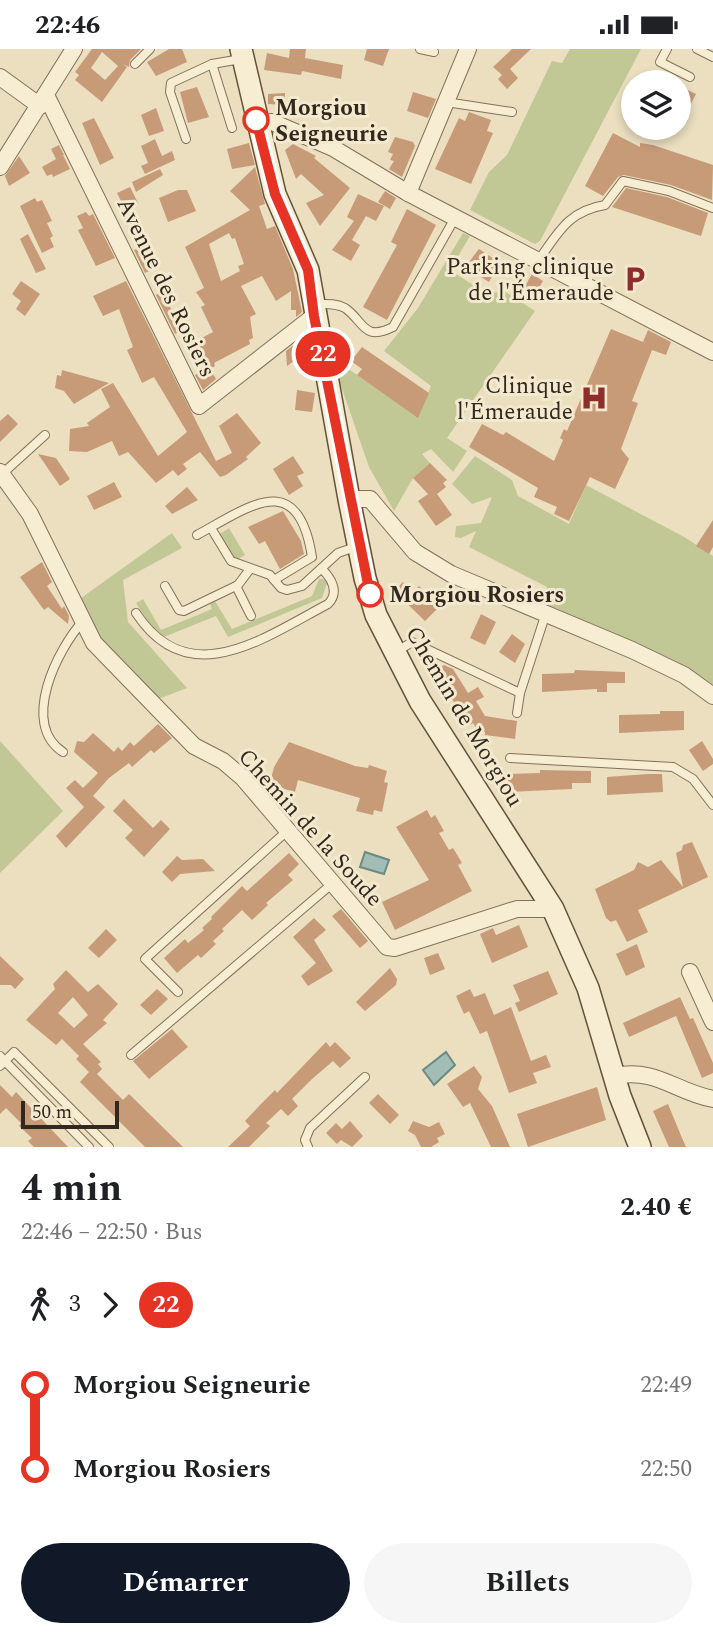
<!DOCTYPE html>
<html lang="fr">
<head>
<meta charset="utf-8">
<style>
  :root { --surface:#fff; --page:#f6f6f6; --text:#202124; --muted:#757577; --accent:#111827 }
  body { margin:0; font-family:Spectral,serif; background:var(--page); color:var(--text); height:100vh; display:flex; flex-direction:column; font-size:26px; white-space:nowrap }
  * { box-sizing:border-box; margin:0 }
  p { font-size:23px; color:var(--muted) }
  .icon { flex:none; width:38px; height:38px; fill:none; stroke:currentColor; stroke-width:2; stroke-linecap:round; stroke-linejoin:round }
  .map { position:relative; height:1098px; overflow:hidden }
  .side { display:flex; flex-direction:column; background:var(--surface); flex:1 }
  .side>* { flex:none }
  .badge { padding:0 14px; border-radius:23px; font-size:24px; line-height:46px }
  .tools { position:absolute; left:621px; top:21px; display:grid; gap:14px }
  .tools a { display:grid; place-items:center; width:70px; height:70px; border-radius:50%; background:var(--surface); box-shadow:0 4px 10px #0003; font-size:35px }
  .scale { position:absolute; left:21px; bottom:18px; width:98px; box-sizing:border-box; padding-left:7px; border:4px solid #33281d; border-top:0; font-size:19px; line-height:24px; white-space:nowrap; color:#33281d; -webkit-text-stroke:5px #f3e9cf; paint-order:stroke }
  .map>.badge { position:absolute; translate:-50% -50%; box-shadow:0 0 0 4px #fff }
  .legs { display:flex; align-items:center; gap:10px; height:77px; padding:0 21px; font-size:23px }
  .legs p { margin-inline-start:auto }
  .head { display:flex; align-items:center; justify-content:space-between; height:119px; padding:0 21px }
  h1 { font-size:38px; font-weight:700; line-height:52px }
  .primary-button { display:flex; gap:14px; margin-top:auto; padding:14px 21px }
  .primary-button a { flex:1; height:80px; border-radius:42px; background:var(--accent); color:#fff; font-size:28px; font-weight:700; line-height:80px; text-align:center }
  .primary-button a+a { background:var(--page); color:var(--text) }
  ul { padding:0 21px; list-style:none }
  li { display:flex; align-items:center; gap:24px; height:84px; font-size:26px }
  li i { display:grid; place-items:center; width:10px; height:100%; margin:0 9px; background:currentColor }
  li i::after { content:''; width:18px; height:18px; margin:-9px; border:5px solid; border-radius:50%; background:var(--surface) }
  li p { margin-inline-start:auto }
  li:first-child i { background:linear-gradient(#0000 50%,currentColor 0) }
  li:last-child i { background:linear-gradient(currentColor 50%,#0000 0) }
  .status { display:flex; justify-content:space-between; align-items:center; height:49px; padding:0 35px; background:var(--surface); direction:ltr }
  .status svg { height:19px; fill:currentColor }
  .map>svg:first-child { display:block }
</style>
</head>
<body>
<div class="status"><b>22:46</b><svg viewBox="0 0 49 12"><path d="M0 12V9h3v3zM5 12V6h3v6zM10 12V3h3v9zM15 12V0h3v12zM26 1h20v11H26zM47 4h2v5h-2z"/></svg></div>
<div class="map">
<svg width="713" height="1098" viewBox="0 0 713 1098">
  <rect width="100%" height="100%" fill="#ebdfc0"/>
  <g fill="#c1c895">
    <polygon points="570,0 641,0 540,192 535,195 470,161 489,123 507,106 552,12 562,14"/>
    <polygon points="463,184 470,187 450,221 487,245 504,242 535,262 447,389 467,402 453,423 431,400 422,405 430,414 413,429 394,462 369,418 331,308 418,368 431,337 384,302 418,259"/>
    <polygon points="475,407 512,431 518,447 569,475 586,436 686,489 713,507 713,638 541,555 547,538 469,498 476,482 461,489 455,488 456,477 481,474 492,448 472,455 452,435"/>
    <polygon points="229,479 245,506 235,512 218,486"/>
    <polygon points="172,484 182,499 123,531 128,573 187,639 156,651 99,592 81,549"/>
    <polygon points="319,530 324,530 327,534 322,549 228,588 216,567 164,588 155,584 136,554 143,550 161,581 212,560 210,555 215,552 232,580 312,547"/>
    <polygon points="0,692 63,762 0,824"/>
  </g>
  <g fill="#a2bdb6" stroke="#6a8a83" stroke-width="2">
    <polygon points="365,803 389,811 384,825 360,818"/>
    <polygon points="446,1003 455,1016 434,1036 423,1021"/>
  </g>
  <g fill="#c79b77" fill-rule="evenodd">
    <path d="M92,0H141L130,11L129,18L123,15L127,18L102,53L75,31L79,26L75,23ZM102,3L118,17L105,31L91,19Z"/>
    <polygon points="169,0 182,0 187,13 156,27 147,13"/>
    <polygon points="290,0 306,0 305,9 343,16 341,30 302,22 301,26 264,21 267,4 289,9"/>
    <polygon points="367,0 389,0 383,17 364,11"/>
    <polygon points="512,0 531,0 510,20 518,29 507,40 498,30 502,26 493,18"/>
    <polygon points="679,37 696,45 686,64 679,61"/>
    <polygon points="197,38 209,68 188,74 180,43"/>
    <polygon points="413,43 436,50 428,69 407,62"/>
    <polygon points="285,44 285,56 268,55 268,45"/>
    <polygon points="156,59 164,82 149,87 141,66"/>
    <polygon points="469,63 491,71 487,82 493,84 471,135 435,120 459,69 465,72"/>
    <polygon points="94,69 114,109 100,116 82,74"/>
    <polygon points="613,84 640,98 640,94 653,96 713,116 712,151 671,136 624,126 618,128 603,147 585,137"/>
    <polygon points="395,88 413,93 415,97 402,128 389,120 394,112 390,111 393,105 388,103"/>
    <polygon points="155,90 162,107 172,102 175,111 145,125 141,117 148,114 141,97"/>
    <polygon points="249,94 255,116 232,120 227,100"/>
    <polygon points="293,95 316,107 314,109 350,139 320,177 306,154 324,146 301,125 296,130 285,101"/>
    <polygon points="59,96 64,106 60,108 63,106 70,120 53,128 52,125 47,127 42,118 56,110 51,100"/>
    <polygon points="19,107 30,124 9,137 5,127"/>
    <path d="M255,118L265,155L259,157L267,180L275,177L293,220L302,263L296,268V261H291V242L276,252L262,227L241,237L256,265L250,268L253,289L249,291L250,295L214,314L215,317L210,320L216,330L203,341L195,326L204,321L194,300L197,298L194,293L213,283L201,258L205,256L196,243L204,239L185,198L250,161L230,142ZM229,184L232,190L235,189L244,215L238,217L240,222L221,232L209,195Z"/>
    <polygon points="160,120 163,126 136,143 132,133"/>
    <polygon points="130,138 138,154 125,160 117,144"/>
    <polygon points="626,139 667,148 708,164 701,187 612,158"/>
    <polygon points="178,141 187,141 196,162 168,173 159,149"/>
    <polygon points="385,142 396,149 390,160 378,153"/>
    <polygon points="358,145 384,157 376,172 366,167 352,191 360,196 351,212 332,201 354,172 347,168"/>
    <polygon points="35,149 37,153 42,151 52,172 47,174 53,187 50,189 54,198 42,204 20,157"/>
    <polygon points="407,160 436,176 387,271 363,258 397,196 391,193"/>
    <polygon points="86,163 89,167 93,165 115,209 96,217 78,181 83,179 77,167"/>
    <polygon points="28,185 46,220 36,224 20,190"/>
    <polygon points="140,199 151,221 145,224 134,201"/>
    <polygon points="479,200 500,214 489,233 465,218"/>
    <polygon points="115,210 216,412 232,404 219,377 237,364 261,394 246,408 248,410 226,426 220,428 200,403 183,415 187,420 178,427 173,421 156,434 128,403 119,407 112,392 87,403 69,402 70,380 89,377 87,374 110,358 101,340 113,334 158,407 187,383 154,328 142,334 127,301 133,298 119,260 103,267 93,247 126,232"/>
    <polygon points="532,225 543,232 535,245 524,239"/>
    <polygon points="21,232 40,245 25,267 16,260 21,252 12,245"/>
    <polygon points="162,242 173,264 181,259 187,271 178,276 181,282 175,285 156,246"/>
    <polygon points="611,280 643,293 648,281 671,293 666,306 652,301 632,352 638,354 621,400 629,410 615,440 590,428 569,472 554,465 557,458 534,448 538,439 469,398 482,375 503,386 506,383 554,412 563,391 560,389 564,380 567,382"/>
    <polygon points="306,286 309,301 287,317 286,302"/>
    <polygon points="362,298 429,344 418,369 357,326 362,320 351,312"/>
    <polygon points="62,321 109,334 74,355 64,342 55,339 57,326 61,327"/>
    <polygon points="297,341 315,344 312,363 295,361"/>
    <polygon points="8,365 18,375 0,393 0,372"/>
    <polygon points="38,405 56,409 70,430 60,437"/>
    <polygon points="293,407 304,424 297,427 303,437 289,446 273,420"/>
    <polygon points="430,414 447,431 443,434 446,438 437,445 452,466 436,477 418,452 428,445 413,429"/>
    <polygon points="114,433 122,448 94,461 87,447"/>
    <polygon points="187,438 198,451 172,465 165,457"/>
    <polygon points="283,462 301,492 304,505 280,520 265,492 259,495 248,478"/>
    <polygon points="713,471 713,498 709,505 696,497"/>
    <polygon points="42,513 52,533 47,537 62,560 64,557 69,567 68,575 48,558 44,561 20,528"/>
    <polygon points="403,533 413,543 419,537 440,557 425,572 394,542"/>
    <polygon points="481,565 496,573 485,596 470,589"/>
    <polygon points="512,585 525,595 515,614 499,603"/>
    <polygon points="444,616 453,620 468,644 478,638 484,648 476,652 485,667 517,672 515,690 485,686 485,683 478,682 473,674 470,676 433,623"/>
    <polygon points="575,621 625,623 625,634 607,634 607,643 597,643 597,640 542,643 542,625 574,624"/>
    <polygon points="660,662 684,662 684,681 619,684 619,666 660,665"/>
    <polygon points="158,675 172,689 154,704 151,701 132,718 129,714 109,729 93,747 105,758 66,799 56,787 84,758 66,739 75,731 83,739 98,724 74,703 77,692 84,693 93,684 114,703 118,698 122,702 130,693 134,697"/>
    <polygon points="702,692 713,710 713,715 703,722 689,701"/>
    <polygon points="289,693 355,717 368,719 369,716 387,722 384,733 388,734 382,763 374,761 373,766 356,762 360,749 298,731 295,743 277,738 278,733 271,730 274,718"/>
    <polygon points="540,721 591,722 591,734 572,734 572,740 508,743 508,725 540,724"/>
    <polygon points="648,725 662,725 663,743 607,746 607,728"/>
    <polygon points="124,750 153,779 161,771 170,780 144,808 125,789 133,781 113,762"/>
    <polygon points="427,761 431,769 435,766 444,782 439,784 449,801 453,799 462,814 458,816 472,842 395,881 382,853 429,831 396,778"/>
    <polygon points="692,793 708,828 638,861 648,883 627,893 616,871 611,873 606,869 595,840 634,821 638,813 648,818 661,811 683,838 676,804 682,801 683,796"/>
    <polygon points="289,804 299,815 288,826 293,831 266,854 268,856 252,871 242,861 222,880 224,882 213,892 216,895 201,909 198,906 177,924 164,909 185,890 188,894 204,881 202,879 212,870 211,868 242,837 247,842"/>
    <polygon points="177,807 182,811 203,810 215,822 180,825 172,833 162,823"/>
    <polygon points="341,860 368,892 360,899 332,867"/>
    <polygon points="314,869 326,881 314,891 333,922 308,937 301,927 316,914 293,888"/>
    <polygon points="519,876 528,898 492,914 480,885 493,879 496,886"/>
    <polygon points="106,880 117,891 99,909 88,899"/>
    <polygon points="637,895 645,918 626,927 616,905"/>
    <polygon points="438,904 445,920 430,926 424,909"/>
    <polygon points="0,907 24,930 15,940 11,936 0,936"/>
    <polygon points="390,919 397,930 396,936 365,962 356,953"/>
    <path d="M66,921L88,943L98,935L118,955L103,971L107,974L83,995L101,1013L98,1015L102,1020L97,1025L123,1051L129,1045L183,1098H145L80,1033L89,1023L76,1010L79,1007L62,990L56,996L26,971L55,940L53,935ZM73,948L88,966L74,979L58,964Z"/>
    <polygon points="548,922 558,945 519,963 515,954 520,952 513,936"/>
    <polygon points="157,940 168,950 151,966 140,956"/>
    <polygon points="470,940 474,948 485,944 494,966 511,958 531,1012 546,1006 551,1018 533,1024 537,1034 509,1044 487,982 480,985 469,962 464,965 456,947"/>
    <polygon points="680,948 690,970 693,969 713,1014 713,1024 702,1029 676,967 629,988 623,974"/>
    <polygon points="172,980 188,998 149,1030 133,1012"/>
    <polygon points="326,993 330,998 335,993 351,1009 340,1019 333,1012 312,1030 292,1050 298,1057 288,1067 281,1060 266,1074 270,1077 249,1098 228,1098 250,1077 245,1072 260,1056 275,1041 277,1044"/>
    <polygon points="474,1017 482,1028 478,1040 492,1057 510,1098 491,1098 470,1054 463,1058 447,1035"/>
    <polygon points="0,1036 12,1048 16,1043 68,1098 34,1098 28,1092 32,1089 19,1077 21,1074 6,1059 0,1065"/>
    <polygon points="597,1038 606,1071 528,1098 517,1065"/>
    <polygon points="378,1045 399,1066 390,1075 369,1054"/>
    <polygon points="668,1055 682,1089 686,1098 669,1098 653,1062"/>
    <polygon points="350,1072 363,1087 352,1098 341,1091 337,1095 326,1084 336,1074 342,1080"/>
    <polygon points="413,1072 429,1078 439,1073 445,1085 437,1089 439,1093 431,1098 421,1098 415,1086 408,1082"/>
  </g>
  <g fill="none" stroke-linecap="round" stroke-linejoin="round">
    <defs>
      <g id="lane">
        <polyline points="420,0 434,3"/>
        <polyline points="667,0 660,13 690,28"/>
        <polyline points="697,0 713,8"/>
        <polyline points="135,15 150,0"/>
        <polyline points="212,15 232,79"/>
        <polyline points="446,53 512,63"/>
        <polyline points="186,90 170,43 171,34 212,15 241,10"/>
        <path d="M538,212C558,184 568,162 605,156L623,132L669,142L713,159"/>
        <path d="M316,255C325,255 336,254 345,259C364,272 363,293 393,278L455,169"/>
        <polyline points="2,425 45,386"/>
        <polyline points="211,479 231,512 270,526 281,539 287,541 302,537 338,504 358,497"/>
        <path d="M197,486C250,457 298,419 312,508L274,531"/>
        <polyline points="165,537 179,561 184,562 238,536 250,520"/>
        <polyline points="236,537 251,567"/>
        <path d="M136,564C189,645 265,588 328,555C340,543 331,529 322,520"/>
        <polyline points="396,603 412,593 520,644"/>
        <polyline points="517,664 520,644 546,564"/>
        <path d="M63,703C20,675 57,600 84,571"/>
        <polyline points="510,709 673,718 693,730 713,756"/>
        <polyline points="178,943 145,910 287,782"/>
        <polyline points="131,1006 333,834"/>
        <polyline points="0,1007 89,1098"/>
        <polyline points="0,1017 14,1003 109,1098"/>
        <polyline points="308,1098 305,1091 310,1079 365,1028"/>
      </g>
      <g id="street">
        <polyline points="0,28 40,57"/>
        <polyline points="46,46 199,357 314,267"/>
        <polyline points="257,75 272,73 333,99 408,144 713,303"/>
        <polyline points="0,118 74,0"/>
        <polyline points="408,144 468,0"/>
        <polyline points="0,423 30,465 94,594 194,697 223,712 243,729 387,898 395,899 517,860 553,860"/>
        <polyline points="349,450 370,450 415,503 451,525 632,601 684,626 713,647"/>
        <polyline points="690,923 713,973"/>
        <path d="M614,1027C658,1019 673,1042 713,1050"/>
      </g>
      <polyline id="secondary" points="241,0 275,145 308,221 349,450 365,529 376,566 420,652 553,860 588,939 620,1047 640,1098"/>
    </defs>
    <use href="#lane" stroke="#837059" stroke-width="10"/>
    <use href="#street" stroke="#837059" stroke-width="18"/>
    <use href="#secondary" stroke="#64513c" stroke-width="24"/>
    <use href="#lane" stroke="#f6edd2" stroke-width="8"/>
    <use href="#street" stroke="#f6edd2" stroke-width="16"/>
    <use href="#secondary" stroke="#f6edd2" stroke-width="21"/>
  </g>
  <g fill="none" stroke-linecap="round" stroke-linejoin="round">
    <defs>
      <polyline id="line-1" points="256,71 275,145 308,221 314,267 370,545"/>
    </defs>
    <use href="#line-1" stroke="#fff" stroke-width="16"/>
    <use href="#line-1" stroke="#e63323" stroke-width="10"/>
  </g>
  <defs>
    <symbol id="parking-bare" viewBox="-9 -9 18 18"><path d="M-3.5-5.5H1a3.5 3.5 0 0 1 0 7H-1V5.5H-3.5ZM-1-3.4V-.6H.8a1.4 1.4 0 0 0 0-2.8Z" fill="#8e2e2c" stroke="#f3e9cf" stroke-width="2.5" paint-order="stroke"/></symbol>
    <symbol id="hospital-bare" viewBox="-9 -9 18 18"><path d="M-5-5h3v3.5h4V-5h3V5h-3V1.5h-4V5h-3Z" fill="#8e2e2c" stroke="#f3e9cf" stroke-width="2.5" paint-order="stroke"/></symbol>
  </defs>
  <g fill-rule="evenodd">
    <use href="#parking-bare" x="616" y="211" width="38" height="38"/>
    <use href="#hospital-bare" x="575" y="330" width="38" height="38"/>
  </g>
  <g fill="#fff" stroke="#e63323" stroke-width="3.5">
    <circle cx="256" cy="71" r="12"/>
    <circle cx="370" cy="545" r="12"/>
  </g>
  <g text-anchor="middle" stroke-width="6" stroke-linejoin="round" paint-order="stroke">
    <g font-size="23" font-weight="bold" fill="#33281d" stroke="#f3e9cf" text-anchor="start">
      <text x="275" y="66">Morgiou<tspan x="275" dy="26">Seigneurie</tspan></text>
      <text x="389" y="553">Morgiou Rosiers</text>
    </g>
    <g font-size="23" fill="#33281d" stroke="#f3e9cf" text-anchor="end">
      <text x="614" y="225">Parking clinique<tspan x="614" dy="26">de l'Émeraude</tspan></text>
      <text x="573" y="344">Clinique<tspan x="573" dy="26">l'Émeraude</tspan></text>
    </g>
    <g font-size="23" fill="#33281d" stroke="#f3e9cf">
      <text transform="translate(167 238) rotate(64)" y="8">Avenue des Rosiers</text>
      <text transform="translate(465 667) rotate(59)" y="8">Chemin de Morgiou</text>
      <text transform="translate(311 778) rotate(48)" y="8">Chemin de la Soude</text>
    </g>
  </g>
</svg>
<div class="tools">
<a><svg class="icon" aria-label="layers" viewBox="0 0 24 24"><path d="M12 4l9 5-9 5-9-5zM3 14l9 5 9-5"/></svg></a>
</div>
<div class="scale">50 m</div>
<b class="badge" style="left:323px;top:305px;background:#e63323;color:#fff">22</b>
</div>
<section class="side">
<div class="head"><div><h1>4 min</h1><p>22:46 – 22:50 · Bus</p></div><b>2.40 €</b></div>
<div class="legs"><svg class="icon" aria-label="walk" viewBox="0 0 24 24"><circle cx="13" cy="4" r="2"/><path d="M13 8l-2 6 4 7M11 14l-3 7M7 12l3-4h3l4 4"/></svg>3<svg class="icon" aria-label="forward" viewBox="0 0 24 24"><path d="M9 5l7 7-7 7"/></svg><b class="badge" style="background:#e63323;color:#fff">22</b></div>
<ul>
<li><i style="color:#e63323"></i><b>Morgiou Seigneurie</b><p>22:49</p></li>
<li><i style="color:#e63323"></i><b>Morgiou Rosiers</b><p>22:50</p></li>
</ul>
<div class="primary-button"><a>Démarrer</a><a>Billets</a></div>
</section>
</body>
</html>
